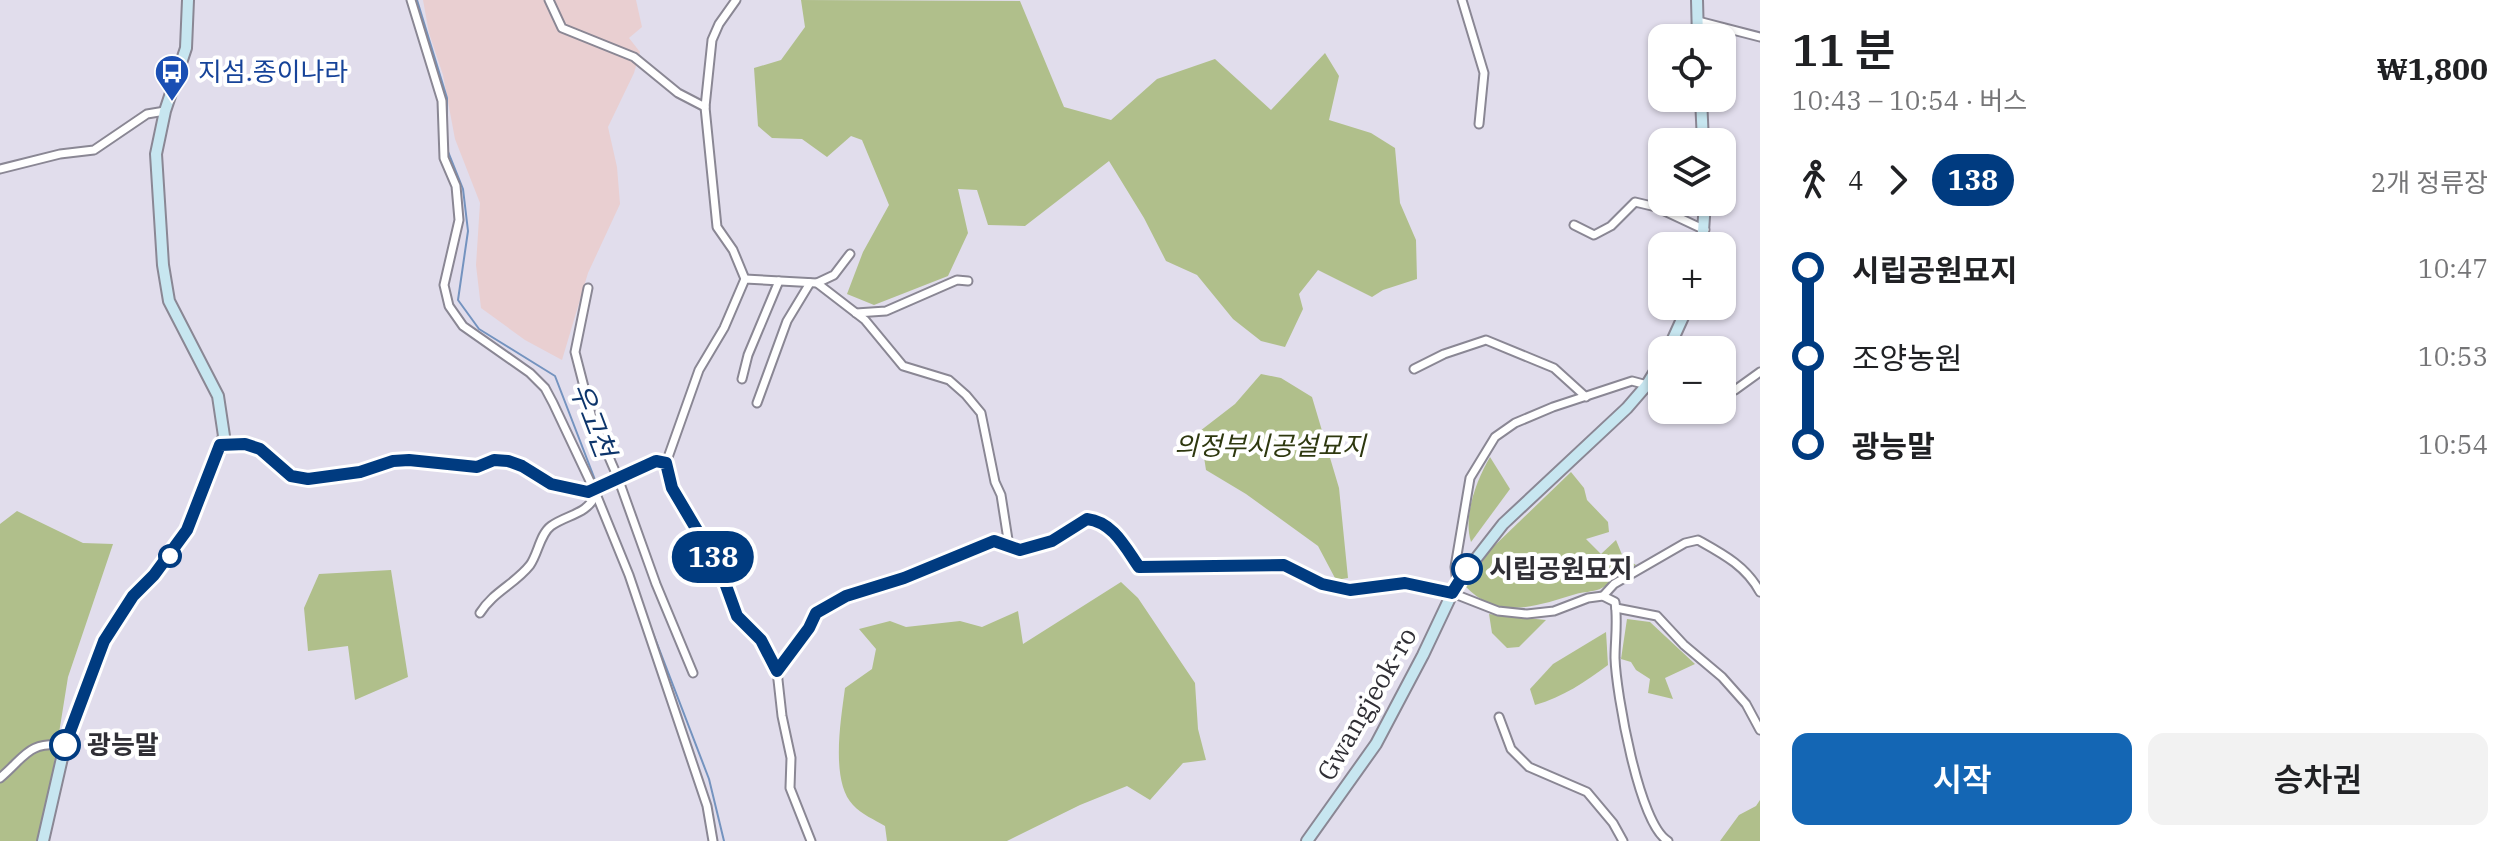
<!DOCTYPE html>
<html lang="ko">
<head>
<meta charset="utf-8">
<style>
  :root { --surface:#fff; --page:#f2f2f2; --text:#202124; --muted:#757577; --accent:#1466b4 }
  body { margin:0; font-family:"IBM Plex Serif","Noto Sans KR",serif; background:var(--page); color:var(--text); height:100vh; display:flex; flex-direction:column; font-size:30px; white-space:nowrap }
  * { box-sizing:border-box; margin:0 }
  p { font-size:26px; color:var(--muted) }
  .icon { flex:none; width:44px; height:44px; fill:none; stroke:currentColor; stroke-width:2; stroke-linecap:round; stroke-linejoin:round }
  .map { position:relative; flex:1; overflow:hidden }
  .sheet { display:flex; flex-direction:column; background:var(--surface); width:760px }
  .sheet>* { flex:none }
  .badge { padding:0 16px; border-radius:26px; font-size:28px; line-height:52px }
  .fabs { position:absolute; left:1648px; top:24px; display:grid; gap:16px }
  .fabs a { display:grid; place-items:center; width:88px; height:88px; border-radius:16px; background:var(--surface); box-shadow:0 2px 6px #0004; font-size:40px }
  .map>.badge { position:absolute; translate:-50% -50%; box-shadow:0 0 0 4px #fff }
  .legs { display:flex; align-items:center; gap:12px; height:88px; padding:0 32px; font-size:26px }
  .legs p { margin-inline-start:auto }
  .overview { display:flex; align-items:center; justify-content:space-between; height:136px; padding:0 32px }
  h1 { font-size:44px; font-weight:600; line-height:60px }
  .cta { display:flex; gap:16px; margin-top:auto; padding:16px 32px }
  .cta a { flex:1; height:92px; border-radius:16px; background:var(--accent); color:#fff; font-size:32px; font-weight:600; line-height:92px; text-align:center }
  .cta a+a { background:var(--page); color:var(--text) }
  ul { padding:0 32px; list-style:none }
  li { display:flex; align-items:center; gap:28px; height:88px; font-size:30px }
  li i { display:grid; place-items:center; width:12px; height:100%; margin:0 10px; background:currentColor }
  li i::after { content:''; width:20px; height:20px; margin:-10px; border:6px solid; border-radius:50%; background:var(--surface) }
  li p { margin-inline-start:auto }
  li:first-child i { background:linear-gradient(#0000 50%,currentColor 0) }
  li:last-child i { background:linear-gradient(currentColor 50%,#0000 0) }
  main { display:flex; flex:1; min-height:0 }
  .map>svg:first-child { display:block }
</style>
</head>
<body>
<main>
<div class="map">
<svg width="1760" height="841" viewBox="0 0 1760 841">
  <rect width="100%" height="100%" fill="#e1ddec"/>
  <polygon fill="#e9cfd1" points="423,0 636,0 642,27 629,38 640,52 634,73 608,127 617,167 620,204 588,273 562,360 525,340 481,308 476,265 480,203 455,139 443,75 429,33"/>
  <g fill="#b0bf8b">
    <polygon points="801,0 1020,1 1064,107 1111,120 1157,79 1215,59 1271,110 1325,53 1339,76 1329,120 1371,133 1395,148 1400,203 1416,240 1417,279 1383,290 1372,297 1318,270 1299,294 1303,309 1285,347 1261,341 1233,319 1197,275 1166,261 1144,218 1109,161 1025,226 988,225 977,190 958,189 968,233 948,276 874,305 847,294 863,252 889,205 862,140 851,136 827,157 802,139 772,138 758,126 754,68 781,60 805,27"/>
    <polygon points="1261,374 1281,378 1312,397 1339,488 1348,578 1336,580 1318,546 1246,494 1206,470 1200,431 1235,404"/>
    <path d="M1490,457L1510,489L1471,542C1463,516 1476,481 1490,457Z"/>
    <path d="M1571,472L1584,488L1587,500L1608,522L1609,532L1586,539L1601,554L1616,540L1623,557L1636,565C1628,569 1604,588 1600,589C1592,592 1583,592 1576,594C1536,606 1498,621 1465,586L1491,549Z"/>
    <polygon points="17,511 83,543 113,544 68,677 51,783 37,841 0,841 0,524"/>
    <polygon points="391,570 408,677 355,700 348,646 308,651 304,608 319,574"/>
    <path d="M1121,582L1138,598L1195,683L1198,729L1206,760L1183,763L1150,800L1127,786L1080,805L1007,841H887L885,826C875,820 861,814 853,805C830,781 841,719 845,688L872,669L876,649L859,629L890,621L906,627L960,621L982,627L1018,611L1023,644Z"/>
    <polygon points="1489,614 1546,620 1519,647 1507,648 1492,633"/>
    <polygon points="1627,619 1650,622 1695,664 1665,678 1673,699 1648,693 1650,679 1636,670 1631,662 1621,659"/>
    <path d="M1606,632L1608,665C1585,682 1563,697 1535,705L1530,689L1553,664Z"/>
    <polygon points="1760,800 1760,841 1720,841 1739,815 1756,806"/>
  </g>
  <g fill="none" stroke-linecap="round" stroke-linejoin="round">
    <g stroke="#7493bf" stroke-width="2">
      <polyline points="417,0 447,98 447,142"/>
      <polyline points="447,149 463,189 468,231 458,300 479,329 555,376 597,485"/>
      <polyline points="599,491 607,511"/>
      <polyline points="643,607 709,779 724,841"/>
    </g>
    <defs>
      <g id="minor">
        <polyline points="411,0 442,101 444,158 456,186 459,220 444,285 449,306 463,326 530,373 545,388 553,403 596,494 629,575 707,806 713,841"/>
        <polyline points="549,0 562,28 634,57 678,93 705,107"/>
        <polyline points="736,0 719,24 712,40 705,107 717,227 733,250 745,279"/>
        <polyline points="1462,0 1484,73 1479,124"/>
        <polyline points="1698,21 1760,37"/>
        <polyline points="0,169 60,154 94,150 147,114 165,111"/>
        <polyline points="1574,225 1594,235 1611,226 1635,202 1656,207 1705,230"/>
        <polyline points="817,283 834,275 850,254"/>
        <polyline points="588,288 575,352 592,418 618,478 656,584 693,673"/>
        <polyline points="856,313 886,311 957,280 968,281"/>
        <polyline points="1414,369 1444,354 1486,340 1554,368 1586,397"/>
        <polyline points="742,379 748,355 779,281"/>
        <polyline points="1722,391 1735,390 1760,372"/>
        <polyline points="757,403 787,321 810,283"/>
        <polyline points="220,445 245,444 260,449 291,476 308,479 360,472 393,461 409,460 477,467 494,460 508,461 522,466 551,484 588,492 656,461 666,463"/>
        <polyline points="1457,583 1455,567 1470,478 1495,437 1515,423 1553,407 1632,381 1647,385"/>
        <path d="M1603,596L1614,584L1685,543L1698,540C1723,554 1746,566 1760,592"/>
        <polyline points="1616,608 1657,616 1684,645 1722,677 1746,704 1760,730"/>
        <path d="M480,613C493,592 515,584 530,565C538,554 540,534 551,526C568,514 587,515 596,494"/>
        <path d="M777,671L809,628L816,613L846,596L904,578L994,541L1020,550L1052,541L1087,519L1097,520L1114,532L1139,567L1284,565L1322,584L1336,585L1350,590L1405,583L1452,593L1498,611L1527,614L1554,611L1588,598L1603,596L1615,602C1618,621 1615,639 1615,658C1616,692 1639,825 1668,841"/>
        <polyline points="1499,717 1511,749 1529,767 1587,792 1613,823 1623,841"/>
        <path d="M0,778C27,755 27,742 65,745"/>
        <polyline points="811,841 790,788 791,758 782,716 777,671 761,640 737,616 720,569 672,488 666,463 699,370 724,328 745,279 817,283 865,320 903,366 949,380 966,395 981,413 995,482 1001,495 1009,546"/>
      </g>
      <g id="secondary">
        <polyline points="1697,0 1698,38"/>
        <polyline points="1701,98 1703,142"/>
        <polyline points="1702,246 1705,202"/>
        <polyline points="1668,350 1688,306"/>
        <polyline points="43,841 65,745 104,641 133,596 154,575 187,530 224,436 218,396 169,301 163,265 156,154 165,111 186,48 188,0"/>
        <polyline points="1307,841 1376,744 1423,655 1457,583 1503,524 1627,408 1646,386 1662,360"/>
      </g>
    </defs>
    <use href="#minor" stroke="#8a8794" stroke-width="11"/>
    <use href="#secondary" stroke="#8a8794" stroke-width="14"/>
    <use href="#minor" stroke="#fff" stroke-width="7"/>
    <use href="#secondary" stroke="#c7e6f0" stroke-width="10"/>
  </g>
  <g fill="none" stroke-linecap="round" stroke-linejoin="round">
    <defs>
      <path id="line-1" d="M65,745L104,641L133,596L154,575L187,530L220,445L245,444L260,449L291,476L308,479L360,472L393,461L409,460L477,467L494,460L508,461L522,466L551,484L588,492L656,461L666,463L672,488L720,569L737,616L761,640L777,671L809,628L816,613L846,596L904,578L994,541L1020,550L1052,541L1087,519C1113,522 1125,547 1139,567L1284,565L1322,584L1350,590L1405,583L1452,593L1467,569"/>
    </defs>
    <use href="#line-1" stroke="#fff" stroke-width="18"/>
    <use href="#line-1" stroke="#003b80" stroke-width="12"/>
  </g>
  <defs>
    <symbol id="bus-pin" viewBox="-11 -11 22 30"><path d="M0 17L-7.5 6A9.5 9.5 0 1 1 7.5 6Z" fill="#1a4fb4" stroke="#fff"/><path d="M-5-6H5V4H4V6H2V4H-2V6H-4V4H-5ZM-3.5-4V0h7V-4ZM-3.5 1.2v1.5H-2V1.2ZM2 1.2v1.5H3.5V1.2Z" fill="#fff"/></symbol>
  </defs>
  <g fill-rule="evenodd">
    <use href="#bus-pin" x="152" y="52" width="40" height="54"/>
  </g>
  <g fill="#fff" stroke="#003b80" stroke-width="4">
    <circle cx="170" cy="556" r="10"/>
    <circle cx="1467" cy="569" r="14"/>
    <circle cx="65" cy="745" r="14"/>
  </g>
  <g text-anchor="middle" stroke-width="8" stroke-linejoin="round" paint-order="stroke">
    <g font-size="26" fill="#164399" stroke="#fff" text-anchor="start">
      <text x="198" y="81">지섬.종이나라</text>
    </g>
    <g font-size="26" font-style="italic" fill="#2e380f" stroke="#fff">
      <text x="1270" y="455">의정부시공설묘지</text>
    </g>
    <g font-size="26" font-weight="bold" fill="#302f35" stroke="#fff" text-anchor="start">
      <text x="1489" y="578">시립공원묘지</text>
      <text x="87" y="754">광능말</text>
    </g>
    <g font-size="26" fill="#302f35" stroke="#fff">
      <text transform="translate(1367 704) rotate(-60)" y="9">Gwangjeok-ro</text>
    </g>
    <g font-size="28" font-style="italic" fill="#0d356b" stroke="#fff">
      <text transform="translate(593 420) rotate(69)" y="10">우고천</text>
    </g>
  </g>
</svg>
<div class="fabs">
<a><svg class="icon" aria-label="locate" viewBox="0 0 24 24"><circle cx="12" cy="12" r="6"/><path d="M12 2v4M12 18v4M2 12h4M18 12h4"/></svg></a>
<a><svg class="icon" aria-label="layers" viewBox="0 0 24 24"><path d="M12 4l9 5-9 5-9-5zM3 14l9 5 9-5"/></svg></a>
<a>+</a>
<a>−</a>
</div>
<b class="badge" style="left:713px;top:557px;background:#003b80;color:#fff">138</b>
</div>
<section class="sheet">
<div class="overview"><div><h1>11 분</h1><p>10:43 – 10:54 · 버스</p></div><b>₩1,800</b></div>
<div class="legs"><svg class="icon" aria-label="walk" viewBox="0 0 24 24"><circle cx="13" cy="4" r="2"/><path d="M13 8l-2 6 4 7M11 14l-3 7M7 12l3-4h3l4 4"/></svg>4<svg class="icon" aria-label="forward" viewBox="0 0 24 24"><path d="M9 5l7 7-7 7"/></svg><b class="badge" style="background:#003b80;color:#fff">138</b><p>2개 정류장</p></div>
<ul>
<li><i style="color:#003b80"></i><b>시립공원묘지</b><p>10:47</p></li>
<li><i style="color:#003b80"></i><span>조양농원</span><p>10:53</p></li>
<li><i style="color:#003b80"></i><b>광능말</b><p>10:54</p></li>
</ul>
<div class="cta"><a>시작</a><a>승차권</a></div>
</section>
</main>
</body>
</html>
